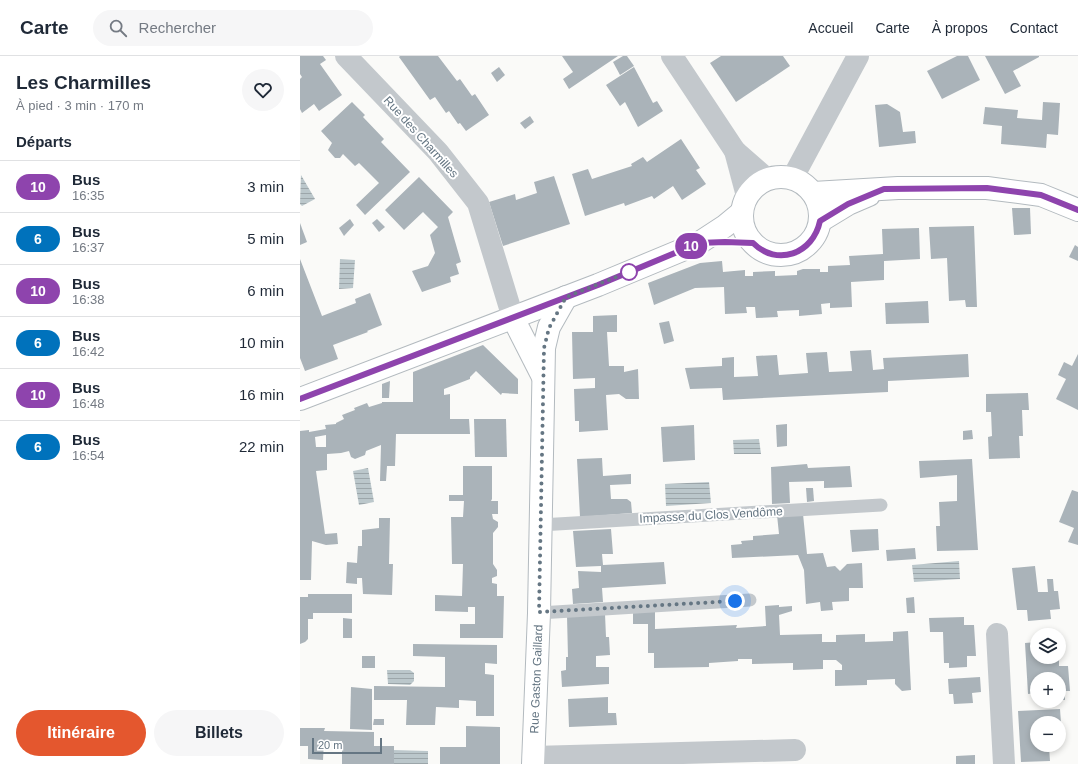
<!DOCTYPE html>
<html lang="fr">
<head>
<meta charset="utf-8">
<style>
  :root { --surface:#fff; --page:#f6f6f7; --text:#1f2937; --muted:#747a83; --line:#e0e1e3; --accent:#e4572e }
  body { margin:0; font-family:Arial,sans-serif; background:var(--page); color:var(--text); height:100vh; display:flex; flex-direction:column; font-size:15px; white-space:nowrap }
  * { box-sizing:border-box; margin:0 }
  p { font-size:13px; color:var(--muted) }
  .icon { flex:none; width:22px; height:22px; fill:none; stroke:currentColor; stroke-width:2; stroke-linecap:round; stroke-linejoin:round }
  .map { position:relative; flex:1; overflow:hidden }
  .drawer { display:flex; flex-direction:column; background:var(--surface); width:300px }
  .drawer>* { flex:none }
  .badge { padding:0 8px; border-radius:13px; font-size:14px; line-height:26px }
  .tools { position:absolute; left:730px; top:572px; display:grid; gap:8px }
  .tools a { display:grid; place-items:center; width:36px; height:36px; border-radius:50%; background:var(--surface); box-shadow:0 2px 6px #0003; font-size:20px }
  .scale { position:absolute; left:12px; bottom:10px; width:70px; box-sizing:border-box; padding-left:4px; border:2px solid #657683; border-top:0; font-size:11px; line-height:14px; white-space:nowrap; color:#657683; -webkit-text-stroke:3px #fff; paint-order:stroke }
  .you { position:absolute; width:20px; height:20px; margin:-10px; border:3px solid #fff; border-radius:50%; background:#1a73e8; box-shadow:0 0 0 6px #1a73e833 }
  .map>.badge { position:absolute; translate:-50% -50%; box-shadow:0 0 0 2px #fff }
  h2 { padding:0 16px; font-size:15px; line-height:36px }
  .round { display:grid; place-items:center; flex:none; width:42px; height:42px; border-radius:21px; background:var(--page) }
  .summary { display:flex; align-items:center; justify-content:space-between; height:68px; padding:0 16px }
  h1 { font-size:19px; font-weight:800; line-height:30px }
  .action { display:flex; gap:8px; margin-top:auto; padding:8px 16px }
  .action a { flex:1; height:46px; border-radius:24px; background:var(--accent); color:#fff; font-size:16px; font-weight:800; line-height:46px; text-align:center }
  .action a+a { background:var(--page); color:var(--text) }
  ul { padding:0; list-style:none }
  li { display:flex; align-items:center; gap:12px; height:52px; padding:0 16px; border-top:1px solid var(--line) }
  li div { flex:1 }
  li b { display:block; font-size:15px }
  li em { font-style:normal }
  li .badge { min-width:44px; font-weight:700; text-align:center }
  header { display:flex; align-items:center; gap:24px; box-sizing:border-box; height:56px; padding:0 20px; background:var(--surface); border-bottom:1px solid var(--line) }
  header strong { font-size:19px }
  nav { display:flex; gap:22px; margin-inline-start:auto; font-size:14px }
  .search { width:280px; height:36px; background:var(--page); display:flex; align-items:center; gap:10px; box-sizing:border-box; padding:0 14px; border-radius:22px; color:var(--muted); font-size:15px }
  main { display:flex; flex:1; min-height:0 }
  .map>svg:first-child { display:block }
</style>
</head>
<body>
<header>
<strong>Carte</strong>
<div class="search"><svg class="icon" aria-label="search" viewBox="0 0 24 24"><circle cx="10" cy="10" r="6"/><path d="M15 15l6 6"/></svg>Rechercher</div>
<nav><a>Accueil</a><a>Carte</a><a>À propos</a><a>Contact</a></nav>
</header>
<main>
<section class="drawer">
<div class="summary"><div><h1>Les Charmilles</h1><p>À pied · 3 min · 170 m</p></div><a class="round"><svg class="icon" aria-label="heart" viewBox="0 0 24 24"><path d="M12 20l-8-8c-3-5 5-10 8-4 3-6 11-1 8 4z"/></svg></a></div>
<h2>Départs</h2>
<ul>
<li><span class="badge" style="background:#8e44ad;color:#fff">10</span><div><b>Bus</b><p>16:35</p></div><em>3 min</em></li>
<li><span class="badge" style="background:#0072bc;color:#fff">6</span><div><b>Bus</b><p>16:37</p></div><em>5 min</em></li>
<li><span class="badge" style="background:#8e44ad;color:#fff">10</span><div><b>Bus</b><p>16:38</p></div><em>6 min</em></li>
<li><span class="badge" style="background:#0072bc;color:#fff">6</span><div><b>Bus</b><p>16:42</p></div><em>10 min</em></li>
<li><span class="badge" style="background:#8e44ad;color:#fff">10</span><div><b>Bus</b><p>16:48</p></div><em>16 min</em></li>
<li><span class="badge" style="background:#0072bc;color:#fff">6</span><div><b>Bus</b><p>16:54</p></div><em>22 min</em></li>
</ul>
<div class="action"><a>Itinéraire</a><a>Billets</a></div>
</section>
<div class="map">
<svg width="778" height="708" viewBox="0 0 778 708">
  <defs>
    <pattern id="water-rules" width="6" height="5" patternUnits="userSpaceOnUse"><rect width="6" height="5" fill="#bbc7cb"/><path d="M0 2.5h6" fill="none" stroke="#9ca6aa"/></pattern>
  </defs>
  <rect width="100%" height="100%" fill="#fafaf8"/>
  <g fill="url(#water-rules)">
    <polygon points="1,119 15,143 2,150 0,148"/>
    <polygon points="40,203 55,204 53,232 39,233"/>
    <polygon points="459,383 461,398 434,398 433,384"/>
    <polygon points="68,412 74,446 59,449 53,415"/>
    <polygon points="409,426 411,447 366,450 365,428"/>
    <polygon points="659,505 660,523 614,526 612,509"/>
    <polygon points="87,614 110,614 114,617 114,625 110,629 88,628"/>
    <polygon points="93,694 128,695 128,708 94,708"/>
  </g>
  <g fill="#aab3b9" fill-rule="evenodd">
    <polygon points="0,0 23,0 26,4 20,8 42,39 19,55 14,48 2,57 0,53 0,23 2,21 0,18"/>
    <polygon points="100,0 138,0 157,25 160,23 172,40 175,38 189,59 166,75 160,67 158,68 149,55 146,57 135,41 130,44 99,1"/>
    <polygon points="262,0 318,0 269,33 263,23 273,16"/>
    <polygon points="323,0 327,0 334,10 320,19 313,6"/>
    <polygon points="421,0 483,0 490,10 436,46 410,7"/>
    <polygon points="657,0 668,0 680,24 642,43 627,15"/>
    <polygon points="685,0 739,0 739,1 713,15 721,30 705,38"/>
    <polygon points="199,11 205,19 197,26 191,17"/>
    <polygon points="334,11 353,47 357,45 363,55 338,71 325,46 320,50 306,29"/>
    <polygon points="52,46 65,59 63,61 84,83 81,86 110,116 65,159 56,149 79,127 59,107 55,110 43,98 40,102 35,102 28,94 32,87 21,75"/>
    <polygon points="743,46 760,47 758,79 747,78 746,92 701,88 702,70 683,68 685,51 718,54 717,62 742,64"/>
    <polygon points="587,48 600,56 603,76 615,75 616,87 579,91 575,49"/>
    <polygon points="230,60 234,66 225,73 220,67"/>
    <polygon points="381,83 400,112 396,114 406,128 382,144 373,130 354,143 352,140 325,150 324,147 285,160 272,118 288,113 292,123 332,110 331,108 343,101 347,106"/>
    <polygon points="254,120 270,168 203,190 189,146 215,138 216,144 237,137 234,126"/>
    <polygon points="119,121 153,156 148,161 161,206 156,208 159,218 150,221 151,226 122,236 112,215 128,210 135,197 130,179 138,171 123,156 104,174 85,154"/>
    <polygon points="712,152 730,152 731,178 714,179"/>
    <polygon points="50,163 54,169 44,180 39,172"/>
    <polygon points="77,163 85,171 79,176 72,167"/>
    <polygon points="0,167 7,186 0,189"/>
    <polygon points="674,170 677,251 666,251 665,244 649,245 647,202 631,203 629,171"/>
    <polygon points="619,172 620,203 584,205 584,224 551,226 552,251 530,252 530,247 521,248 522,258 499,260 499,254 477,255 478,261 456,262 455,251 446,251 447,257 425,258 424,231 395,232 354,249 348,227 400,207 422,205 423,216 445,214 445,220 453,220 453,216 475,215 475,220 497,219 497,215 503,213 520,213 520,216 528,216 528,210 550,209 549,200 583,198 582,173"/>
    <polygon points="775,189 778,191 778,205 769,201"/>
    <polygon points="0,203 22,260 56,247 55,243 70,237 82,269 67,275 68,276 33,289 38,303 5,315 0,302"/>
    <polygon points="628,245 629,267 586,268 585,247"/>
    <polygon points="317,259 317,276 307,276 309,310 324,310 324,316 338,313 339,343 326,343 319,338 306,339 308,374 279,376 279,365 275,365 274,333 295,332 295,322 273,323 272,276 293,276 293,260"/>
    <polygon points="369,265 374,285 364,288 359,267"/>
    <path d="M183,289L218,323V338L202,337L201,339L176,315L170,321V323L144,333V339L150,338V363H169L170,378H96L95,410H87L86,425H80L81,389L66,395L65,399L55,403L51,401L49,395L41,397L27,398V414L16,415L25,478L37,477L38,488L26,489L12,485L11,524H0V375L9,374V376L26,373L25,369L36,368V367L44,363L42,359L55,354L54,352L67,347L69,351L82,347V346H113V316ZM26,379V391H16L15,381Z"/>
    <polygon points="571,294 573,314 584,313 583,302 668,298 669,321 588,325 588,336 423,344 422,332 390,333 385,312 422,310 422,302 434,301 434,321 458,320 456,300 477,299 479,319 508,317 506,297 527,296 529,316 552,315 550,295"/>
    <polygon points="778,298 778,354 756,343 766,323 758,319 764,306 772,310"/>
    <polygon points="90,325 89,342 82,342 82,328"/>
    <polygon points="728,337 729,354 722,354 723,380 719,380 720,402 689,403 688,381 692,380 691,356 686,356 686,338"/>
    <polygon points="174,363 206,363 207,401 175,401"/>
    <polygon points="487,368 487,390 477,391 476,369"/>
    <polygon points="394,369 395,404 363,406 361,371"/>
    <polygon points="672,374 673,383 663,384 663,375"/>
    <polygon points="302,402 303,420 331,418 331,428 310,429 311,443 327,443 331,446 332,457 280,461 277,403"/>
    <polygon points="672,403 678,494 637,495 636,470 640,470 639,446 657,445 657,419 620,422 619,405"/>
    <polygon points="507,408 508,412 550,410 552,431 524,432 524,425 489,426 490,447 472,448 471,411"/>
    <polygon points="163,410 192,410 192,443 191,445 198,445 198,458 192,458 193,463 198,466 198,471 193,477 193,508 197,514 197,520 192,522 192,527 197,528 197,540 204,540 203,582 160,582 160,568 175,568 175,551 168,551 168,556 135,555 135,539 162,540 163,508 152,508 151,461 163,461 164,445 149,445 149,439 163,439"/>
    <polygon points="506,432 513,432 514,445 507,446"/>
    <polygon points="772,434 778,436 778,489 768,486 774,472 759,466"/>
    <polygon points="503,458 507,498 523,497 527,511 535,510 540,515 547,508 562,507 563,532 549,532 549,545 532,546 533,554 521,555 520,546 506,548 504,514 498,499 432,502 431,489 442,488 441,485 453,484 453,480 479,478 477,459"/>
    <polygon points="79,462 90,462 89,508 93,508 92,539 63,538 62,522 57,522 57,528 46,527 47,506 57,507 58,490 62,490 62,474 79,472"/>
    <polygon points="311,473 313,498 302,498 303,509 364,506 366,528 302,532 303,546 273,548 272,533 279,532 278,515 301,516 301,510 276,511 273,475"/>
    <polygon points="578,473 579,494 552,496 550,474"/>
    <polygon points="615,492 616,503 587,505 586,494"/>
    <polygon points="735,510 738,536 748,536 747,523 753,523 754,535 758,535 760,553 750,554 751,563 728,565 727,554 717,554 712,512"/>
    <polygon points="8,538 52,538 52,557 13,557 13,563 8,563 8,583 5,586 0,588 0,541 8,541"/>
    <polygon points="614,541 615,557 607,557 606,542"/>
    <polygon points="479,549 479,551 492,550 492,555 479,559 480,579 522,578 522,586 536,586 536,579 565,578 565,586 593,585 593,576 608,575 611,634 602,635 595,628 595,623 567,624 567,629 535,630 535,614 542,614 542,609 536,604 523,604 523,613 493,614 493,607 452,608 452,603 438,603 438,605 409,607 409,611 354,612 354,597 348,597 348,568 333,568 333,556 355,555 355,573 437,569 436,572 466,570 465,550"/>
    <polygon points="305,558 306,581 309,581 310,599 296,600 296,611 309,611 309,628 262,631 261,615 266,614 266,601 268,601 267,560"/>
    <polygon points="664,561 664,569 674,569 676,600 667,600 667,611 649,612 649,607 644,607 643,576 630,576 629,562"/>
    <polygon points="43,562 52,563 52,582 43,582"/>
    <polygon points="759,585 764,585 765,596 759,596"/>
    <polygon points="737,586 737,601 759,601 759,610 768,610 770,635 765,635 765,644 759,644 759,623 737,623 737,637 728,638 725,587"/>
    <polygon points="113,588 197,589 197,608 185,607 185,618 194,619 194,660 176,660 176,645 159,644 159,652 136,651 135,669 106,669 107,644 74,644 74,630 145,631 145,601 113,600"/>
    <rect x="62" y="600" width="13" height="12"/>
    <polygon points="680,621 681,636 672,637 673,647 654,648 653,638 649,638 648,623"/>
    <polygon points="51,631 72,633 72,674 50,673"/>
    <polygon points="308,641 308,657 316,657 317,669 269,671 268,643"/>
    <polygon points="760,653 761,667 737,667 737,689 759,689 759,679 761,679 761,690 749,691 750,705 721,706 718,655"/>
    <polygon points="74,663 84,663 84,669 73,669"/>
    <polygon points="166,670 200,671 200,708 140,708 140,691 166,691"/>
    <polygon points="0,672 25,672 24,675 74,676 74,690 94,690 94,708 42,708 42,685 24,685 23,704 8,703 8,690 0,690"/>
    <polygon points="675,699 675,708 656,708 656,700"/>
  </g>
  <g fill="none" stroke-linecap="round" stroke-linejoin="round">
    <defs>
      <g id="secondary">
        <circle cx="481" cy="160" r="39"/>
        <polyline points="513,137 598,132 687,132 741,139 778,154"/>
        <polyline points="520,165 548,148 569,139"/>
        <polyline points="213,262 242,319"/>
        <polyline points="0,343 298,229 399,187 425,170 442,156"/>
        <path id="s1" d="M233,708L239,557L244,292L249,271L266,241"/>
      </g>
    </defs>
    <use href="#secondary" stroke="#b3babf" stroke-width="24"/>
    <g stroke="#c3c8cc" stroke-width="13">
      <polyline points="240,469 581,449"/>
      <polyline points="239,557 450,544"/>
    </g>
    <g stroke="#c3c8cc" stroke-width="22">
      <polyline points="46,0 138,96 178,147 213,262"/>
      <polyline points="372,0 435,95 467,123"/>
      <polyline points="435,95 447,140"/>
      <polyline points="492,123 558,0"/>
      <polyline points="697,578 704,708"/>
      <polyline points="233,701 495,694"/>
    </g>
    <use href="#secondary" stroke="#fff" stroke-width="22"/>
  </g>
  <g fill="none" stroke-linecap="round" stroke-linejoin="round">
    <defs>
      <path id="line" d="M0,343L298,229L399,187L425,186L453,187C477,211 513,198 520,165L548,148L584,133L687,132L741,139L778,154"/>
    </defs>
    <use href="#line" stroke="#fff" stroke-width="9"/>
    <use href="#line" stroke="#8e44ad" stroke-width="6"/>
    <polyline stroke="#657683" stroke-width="4" stroke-dasharray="0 7.2" points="329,216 266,241 249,272 244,292 239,556 435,545"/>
  </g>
  <circle fill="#fff" stroke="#8e44ad" stroke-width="2" cx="329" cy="216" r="8"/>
  <g text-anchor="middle" stroke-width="4" stroke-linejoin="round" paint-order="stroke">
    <g font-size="12" fill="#657683" stroke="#fff">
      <text transform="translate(121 81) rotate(48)" y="4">Rue des Charmilles</text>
      <text transform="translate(411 459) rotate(-3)" y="4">Impasse du Clos Vendôme</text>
      <text dy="4" stroke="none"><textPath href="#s1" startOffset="85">Rue Gaston Gaillard</textPath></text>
    </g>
  </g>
</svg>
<div class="tools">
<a><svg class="icon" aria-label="layers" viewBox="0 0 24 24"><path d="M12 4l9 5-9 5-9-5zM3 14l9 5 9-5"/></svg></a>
<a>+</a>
<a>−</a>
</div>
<div class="scale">20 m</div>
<div class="you" style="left:435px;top:545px"></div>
<b class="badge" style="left:391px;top:190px;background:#8e44ad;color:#fff">10</b>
</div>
</main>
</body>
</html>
